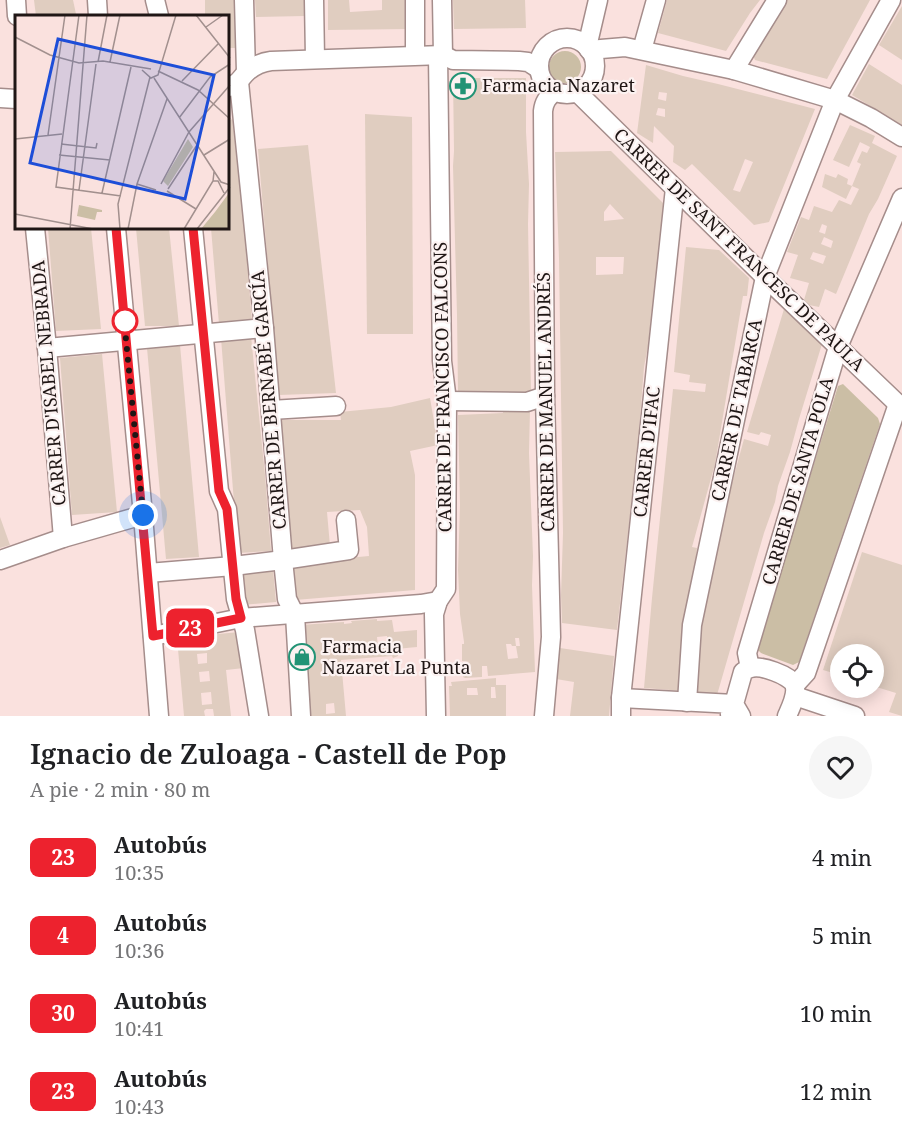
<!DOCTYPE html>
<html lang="es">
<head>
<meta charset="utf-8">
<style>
  :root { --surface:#fff; --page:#f6f6f6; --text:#202124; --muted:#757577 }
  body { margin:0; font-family:"Noto Serif",serif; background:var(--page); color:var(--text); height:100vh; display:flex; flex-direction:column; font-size:22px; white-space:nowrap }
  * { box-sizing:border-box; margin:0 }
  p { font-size:20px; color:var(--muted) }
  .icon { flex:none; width:33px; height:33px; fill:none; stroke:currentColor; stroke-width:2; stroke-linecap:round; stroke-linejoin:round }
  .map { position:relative; height:716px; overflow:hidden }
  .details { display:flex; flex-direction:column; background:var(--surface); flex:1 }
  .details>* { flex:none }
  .badge { padding:0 12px; border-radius:9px; font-size:21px; line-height:39px }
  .buttons { position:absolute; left:830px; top:644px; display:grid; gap:12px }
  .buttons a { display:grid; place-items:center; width:54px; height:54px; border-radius:50%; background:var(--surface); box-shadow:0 3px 15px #0003; font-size:30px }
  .you { position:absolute; width:30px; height:30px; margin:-15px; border:4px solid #fff; border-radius:50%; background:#1a73e8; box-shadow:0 0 0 9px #1a73e833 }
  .map>.badge { position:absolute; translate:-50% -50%; box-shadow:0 0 0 3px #fff }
  .round { display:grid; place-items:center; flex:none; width:63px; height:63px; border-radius:32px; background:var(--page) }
  .overview { display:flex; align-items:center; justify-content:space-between; height:102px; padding:0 30px }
  h1 { font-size:28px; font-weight:600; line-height:45px }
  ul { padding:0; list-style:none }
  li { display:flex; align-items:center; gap:18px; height:78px; padding:0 30px }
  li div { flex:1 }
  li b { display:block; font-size:22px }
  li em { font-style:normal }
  li .badge { min-width:66px; font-weight:700; text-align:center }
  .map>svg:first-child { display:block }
</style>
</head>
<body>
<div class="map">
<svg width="902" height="716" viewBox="0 0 902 716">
  <rect width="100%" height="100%" fill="#fae1de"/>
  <g fill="#cbbea5">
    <circle cx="565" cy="67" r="16"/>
    <polygon points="843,384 878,418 880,424 799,662 793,665 761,653 757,649 838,386"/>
  </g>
  <g fill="#e0cdc0" fill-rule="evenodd">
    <polygon points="34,0 73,0 76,14 75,14 75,16 36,16"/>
    <polygon points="205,0 235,0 237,48 228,48 228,16 205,16"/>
    <polygon points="255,0 305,0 305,16 256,17"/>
    <polygon points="328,0 349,0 350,12 382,10 382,0 407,0 409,29 328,30"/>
    <polygon points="453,0 525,0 526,28 454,29"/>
    <polygon points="667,0 760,0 750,13 726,51 658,33"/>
    <polygon points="782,0 870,0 827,79 755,60 751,50"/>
    <polygon points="902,6 902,60 879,45"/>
    <polygon points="869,64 902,85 902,125 852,95"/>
    <path d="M646,65L683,76L718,84L815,109L769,222L754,225L692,164L685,170L673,162L674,146L654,126L653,143L637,133ZM659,92L667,93L666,101L658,99ZM658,108L665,109V117L656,115ZM745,159L753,162L740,192L733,190Z"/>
    <polygon points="453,78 526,78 526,132 529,184 528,224 531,392 458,392 457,315 453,166 454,151"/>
    <polygon points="365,114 412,117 413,334 367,334"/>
    <polygon points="235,119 252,321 219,324 211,228 228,228 228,120"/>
    <path d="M850,125L875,136L872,143L897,156L878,199L869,214L836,294L825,289L819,307L809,305L804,300L809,283L790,278L798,255L787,252L801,217L809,220L814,206L832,212L839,200L851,205L859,189L852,186L861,164L857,162L862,151L867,153L870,147L860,142L849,167L833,160ZM822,224L827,226L825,234L819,232ZM824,237L833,241L831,248L821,244ZM813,252L826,256L823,264L810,259Z"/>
    <polygon points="308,145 336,393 279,395 258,149"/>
    <path d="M611,151L664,204L648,346L644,367L638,444L617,630L562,623L561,595L563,533L559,258L555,152ZM610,204L624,219L604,221V212ZM596,257H624L623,274L596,275Z"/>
    <polygon points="825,174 836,178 838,174 848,179 847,184 852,186 846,199 822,187"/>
    <polygon points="48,228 91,228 101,329 56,331"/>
    <polygon points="136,228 169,228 179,326 145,326"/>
    <polygon points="686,247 719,250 749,278 747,296 743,296 715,464 692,547 697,548 683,691 644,688 652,598 673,389 705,392 706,384 689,382 690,375 674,372"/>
    <polygon points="784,309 822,344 799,419 790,452 778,486 775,502 764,533 717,695 690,691 698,659 701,636 694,634 722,520 744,439 768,446 771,435 761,432 759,435 747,432"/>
    <polygon points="251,336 265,475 271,551 238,553 221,338"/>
    <polygon points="180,345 199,557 166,559 147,348"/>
    <polygon points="102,354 117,512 72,515 60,358"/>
    <polygon points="430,398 438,445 410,451 415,475 415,590 295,600 293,563 369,556 367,527 360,510 327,512 330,546 292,550 281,420 341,420 340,412 391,407"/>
    <path d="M530,410L529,453L533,556L532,585L535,672L488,676L487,666H482V677L465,678L463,677L462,662L470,661H462V644H464V642L460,614L458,570L460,505L458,415L503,413V411ZM515,638H519L520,646H516L518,658L508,659L506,644H511L512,646H516Z"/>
    <polygon points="0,517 10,545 0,548"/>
    <polygon points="862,552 902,565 902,716 889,712 896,693 873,686 873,654 840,654 840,675 823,670"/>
    <polygon points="273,569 276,602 242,605 238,573"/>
    <path d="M377,619V621L392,620L394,632L417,630V647L396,649L398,656L393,658L392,656L341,660L346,716H309L300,625L344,622V624L352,623L351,621ZM387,636L389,646L378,647L377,637ZM334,703L335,713L326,714V704Z"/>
    <path d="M239,632L244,668L226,670L231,716H214L213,709H206L204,711L205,716H184L177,638ZM207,653V663L198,664L197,654ZM209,671L210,681L200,682L199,672ZM211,692L212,704L202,705L201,693Z"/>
    <polygon points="560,648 614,656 609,716 570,716 574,682 556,679"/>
    <path d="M496,678V685H506V716H450L449,686H452L451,682ZM491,687H495L496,698H491ZM467,688H477L478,695H467Z"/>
  </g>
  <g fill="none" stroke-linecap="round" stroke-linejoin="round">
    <defs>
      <g id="minor">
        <polyline points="16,0 17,16"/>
        <polyline points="97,0 98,16"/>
        <polyline points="155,0 159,16"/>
        <polyline points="244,0 246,72"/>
        <polyline points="314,0 315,58"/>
        <polyline points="415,0 415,55"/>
        <polyline points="442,0 443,55"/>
        <circle cx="567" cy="66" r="28"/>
        <polyline points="587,47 598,0"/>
        <polyline points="589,50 625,47 734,70 835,100 871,118 902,137"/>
        <polyline points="642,50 656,0"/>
        <polyline points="734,70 777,0"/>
        <polyline points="239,82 264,328 283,560 287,599 295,615 301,716"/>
        <path d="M229,87C241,82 239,79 248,71C254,66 263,62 271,61L443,55L453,60L519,61L528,62L539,69"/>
        <polyline points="577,92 765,277 902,408"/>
        <polyline points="0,98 16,99"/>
        <polyline points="35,228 47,348 63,538"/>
        <polyline points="116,228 143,515 159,716"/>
        <polyline points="193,228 219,491 227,509 236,599 245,630 259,716"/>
        <polyline points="47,348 264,328"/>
        <polyline points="447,401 527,402 545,396"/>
        <polyline points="271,410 336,406"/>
        <polyline points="0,560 63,538 143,515"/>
        <polyline points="148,573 233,566 283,560 349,550 346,520"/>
        <polyline points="153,636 241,618 421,604 438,601"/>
        <polyline points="750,668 747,653 838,347 902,198"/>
        <polyline points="795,685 806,673 898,404"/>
        <polyline points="795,696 855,716"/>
        <polyline points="621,698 734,704 730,714"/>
        <polyline points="687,702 692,625 765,277 835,100 891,0"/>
        <polyline points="436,716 434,614 438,601 446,589 447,401 442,361 438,55"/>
        <path d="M544,716L551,637L545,396L543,111C544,102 547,98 555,91"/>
        <polyline points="621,716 621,698 675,188"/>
        <path d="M741,716L734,704L743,672C744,671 749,668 751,668C761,665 789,675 794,684C798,693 791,707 787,716"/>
      </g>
    </defs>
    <use href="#minor" stroke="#a58d8b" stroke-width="21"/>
    <use href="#minor" stroke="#fff" stroke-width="18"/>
  </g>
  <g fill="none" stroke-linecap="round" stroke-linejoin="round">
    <defs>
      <polyline id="line" points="116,228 153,636 241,618 236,599 227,509 219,491 193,228"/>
    </defs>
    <use href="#line" stroke="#fff" stroke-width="14"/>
    <use href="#line" stroke="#ed222e" stroke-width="9"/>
    <polyline stroke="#1f1615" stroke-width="6" stroke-dasharray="0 10.8" points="125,321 124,319 143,515"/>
  </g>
  <defs>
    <symbol id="pharmacy-ring" viewBox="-11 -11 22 22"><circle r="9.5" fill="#fcf2f1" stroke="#229375" stroke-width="1.5"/><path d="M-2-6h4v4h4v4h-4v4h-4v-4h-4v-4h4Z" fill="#229375"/></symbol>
    <symbol id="shop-ring" viewBox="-11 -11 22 22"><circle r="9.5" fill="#fcf2f1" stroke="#229375" stroke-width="1.5"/><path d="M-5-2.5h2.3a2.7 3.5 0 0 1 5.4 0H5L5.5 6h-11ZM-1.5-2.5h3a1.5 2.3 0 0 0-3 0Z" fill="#229375"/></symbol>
  </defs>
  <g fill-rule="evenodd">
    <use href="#pharmacy-ring" x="448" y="71" width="30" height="30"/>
    <use href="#shop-ring" x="287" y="642" width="30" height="30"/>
  </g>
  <circle fill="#fff" stroke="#ed222e" stroke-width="3" cx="125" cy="321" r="12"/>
  <g text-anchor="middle" stroke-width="4.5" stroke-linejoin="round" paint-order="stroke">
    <g font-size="18" fill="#1f1615" stroke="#fcf2f1" text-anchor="start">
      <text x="482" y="92">Farmacia Nazaret</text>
      <text x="322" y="653">Farmacia<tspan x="322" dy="21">Nazaret La Punta</tspan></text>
    </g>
    <g font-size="18" fill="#1f1615" stroke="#fcf2f1">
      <text transform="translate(739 250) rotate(44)" y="6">CARRER DE SANT FRANCESC DE PAULA</text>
      <text transform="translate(49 383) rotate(-95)" y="6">CARRER D'ISABEL NEBRADA</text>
      <text transform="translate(443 387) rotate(-91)" y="6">CARRER DE FRANCISCO FALCONS</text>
      <text transform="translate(269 400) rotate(-95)" y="6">CARRER DE BERNABÉ GARCÍA</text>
      <text transform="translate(546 402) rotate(-91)" y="6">CARRER DE MANUEL ANDRÉS</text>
      <text transform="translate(737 410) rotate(-78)" y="6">CARRER DE TABARCA</text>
      <text transform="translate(647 452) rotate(-84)" y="6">CARRER D'IFAC</text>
      <text transform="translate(798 481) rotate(-74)" y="6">CARRER DE SANTA POLA</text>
    </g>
  </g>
  <g transform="translate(15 15)">
    <rect width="214" height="214" fill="#fae1de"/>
    <path d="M173,124L178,132L153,171L148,166ZM214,178V214H186L200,197ZM64,190L87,195V197H82L80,205L62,201Z" fill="#cbbea5"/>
    <path fill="none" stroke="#a2908e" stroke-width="1.5" d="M64,0L41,172L106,181M181,0L215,43M191,12L208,0M0,22L35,40L64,48L88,46L136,54M83,47L92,0M95,47L105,0M127,55L136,63L143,60L161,0M143,56L183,75L215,104M139,63L206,167L215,170M167,66L203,29M164,103L195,62L215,49M33,120L50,0M0,124L47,119M46,129L81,133L82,128M44,140L95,145M189,140L215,124M198,166H203L209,178M122,169L141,175M146,169L174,117L215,70M153,174L182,130M64,175L81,49M152,176L181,194M87,178L116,52M0,199L78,214M55,214L72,0M105,214L103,189L135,62M113,214L122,169L152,84M169,214L198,166L199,157M182,214L215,172"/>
    <path fill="#1d4ed8" fill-opacity="0.15" stroke="#1d4ed8" stroke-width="3" d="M43,24L199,60L170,184L15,148Z"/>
    <rect width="214" height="214" fill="none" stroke="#1f1615" stroke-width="3"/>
  </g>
</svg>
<div class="buttons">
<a><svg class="icon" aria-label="locate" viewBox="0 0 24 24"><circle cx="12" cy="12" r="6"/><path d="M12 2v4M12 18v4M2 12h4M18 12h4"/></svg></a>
</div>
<div class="you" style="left:143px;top:515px"></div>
<b class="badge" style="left:190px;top:628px;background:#ed222e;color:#fff">23</b>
</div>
<section class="details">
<div class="overview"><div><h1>Ignacio de Zuloaga - Castell de Pop</h1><p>A pie · 2 min · 80 m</p></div><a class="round"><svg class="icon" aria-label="heart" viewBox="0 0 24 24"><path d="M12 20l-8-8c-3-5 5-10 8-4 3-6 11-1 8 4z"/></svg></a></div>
<ul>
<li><span class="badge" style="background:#ed222e;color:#fff">23</span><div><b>Autobús</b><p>10:35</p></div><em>4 min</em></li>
<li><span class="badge" style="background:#ed222e;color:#fff">4</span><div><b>Autobús</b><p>10:36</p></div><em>5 min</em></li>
<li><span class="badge" style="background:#ed222e;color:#fff">30</span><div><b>Autobús</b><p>10:41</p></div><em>10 min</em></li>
<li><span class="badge" style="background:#ed222e;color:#fff">23</span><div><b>Autobús</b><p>10:43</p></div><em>12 min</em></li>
</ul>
</section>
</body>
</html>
